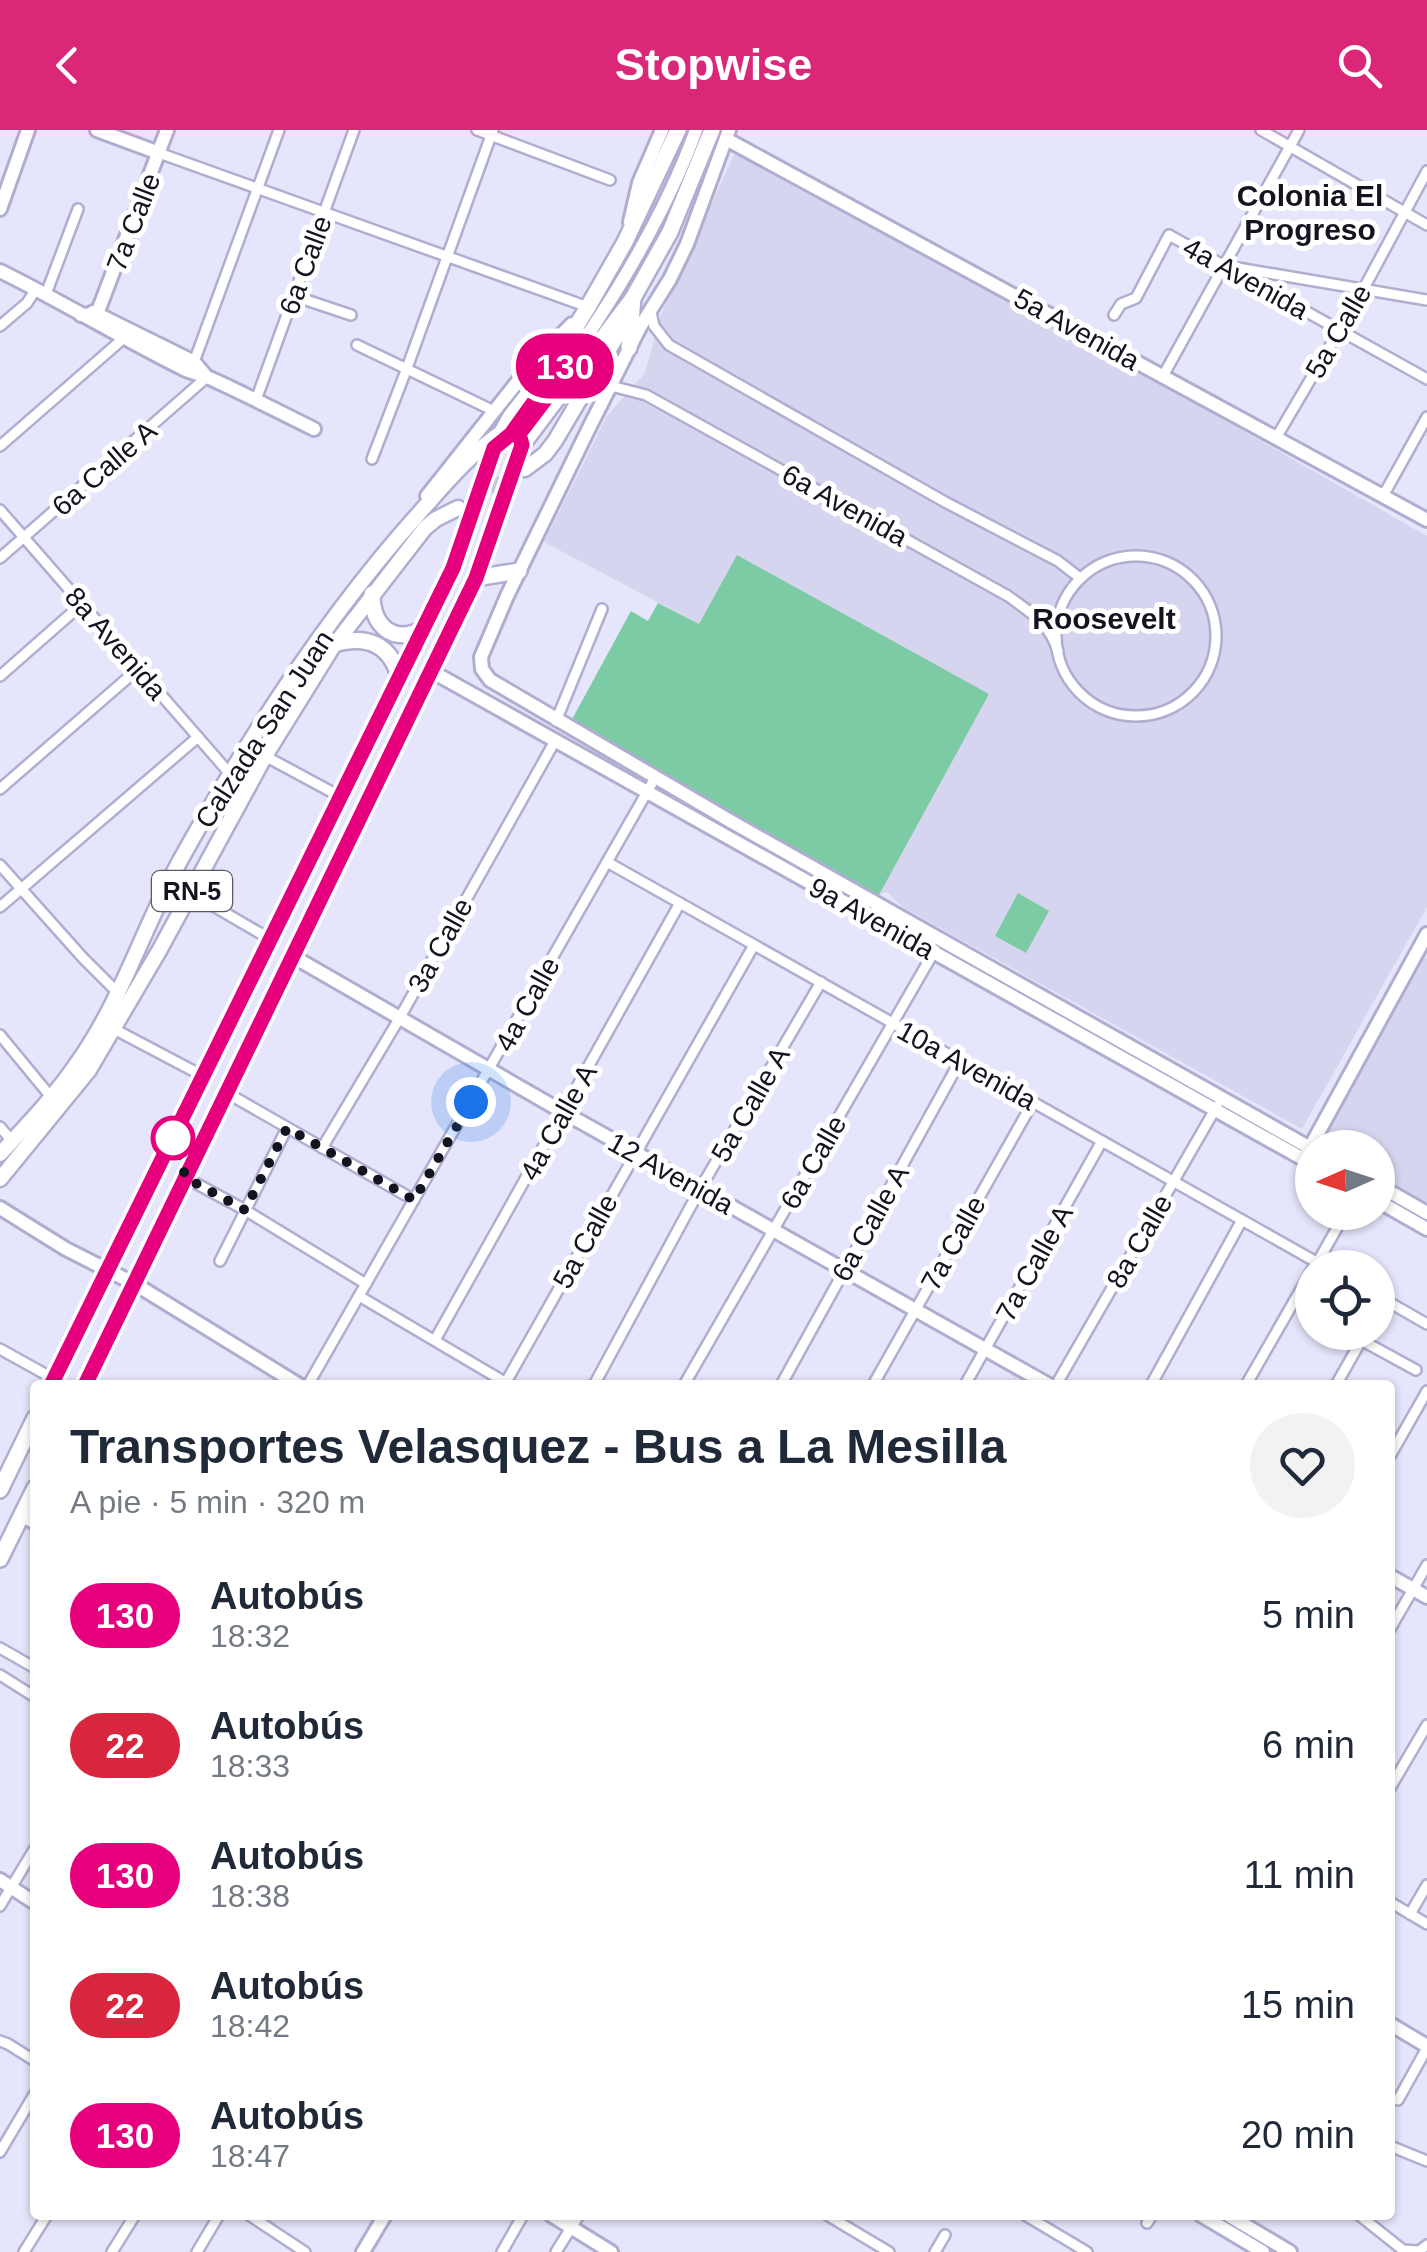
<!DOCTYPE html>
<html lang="es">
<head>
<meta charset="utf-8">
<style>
  :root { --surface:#fff; --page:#f2f2f3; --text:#1f2937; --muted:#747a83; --accent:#db2777 }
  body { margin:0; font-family:Helvetica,sans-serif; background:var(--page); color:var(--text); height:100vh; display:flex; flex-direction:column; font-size:38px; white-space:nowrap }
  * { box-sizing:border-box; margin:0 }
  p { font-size:32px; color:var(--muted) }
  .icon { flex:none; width:55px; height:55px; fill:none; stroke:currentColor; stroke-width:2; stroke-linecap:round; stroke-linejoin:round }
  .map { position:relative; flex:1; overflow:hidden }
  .sheet { position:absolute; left:30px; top:1250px; width:1365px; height:840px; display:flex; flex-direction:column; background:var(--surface); border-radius:10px; box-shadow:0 2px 8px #0004 }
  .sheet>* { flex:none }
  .badge { padding:0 20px; border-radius:32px; font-size:35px; line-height:65px }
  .needle { width:65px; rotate:267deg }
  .buttons { position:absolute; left:1295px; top:1000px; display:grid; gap:20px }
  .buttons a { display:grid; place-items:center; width:100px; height:100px; border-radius:50%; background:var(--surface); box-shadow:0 2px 8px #0004; font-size:50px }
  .you { position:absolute; width:50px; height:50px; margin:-25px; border:8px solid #fff; border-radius:50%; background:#1a73e8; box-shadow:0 0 0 15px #1a73e833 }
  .map>.badge { position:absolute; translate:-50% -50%; box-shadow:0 0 0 5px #fff }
  .round { display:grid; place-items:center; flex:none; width:105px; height:105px; border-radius:52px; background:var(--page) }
  .headline { display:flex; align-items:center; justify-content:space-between; height:170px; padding:0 40px }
  h1 { font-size:48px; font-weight:600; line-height:75px }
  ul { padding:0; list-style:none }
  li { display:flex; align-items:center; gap:30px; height:130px; padding:0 40px }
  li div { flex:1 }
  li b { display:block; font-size:38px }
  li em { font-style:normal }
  li .badge { min-width:110px; font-weight:700; text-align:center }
  header { display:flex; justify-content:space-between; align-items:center; height:130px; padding:0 40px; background:var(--accent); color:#fff; font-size:45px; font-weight:600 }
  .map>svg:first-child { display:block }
</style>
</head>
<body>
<header><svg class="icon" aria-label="back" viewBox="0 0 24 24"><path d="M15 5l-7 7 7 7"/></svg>Stopwise<svg class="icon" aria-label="search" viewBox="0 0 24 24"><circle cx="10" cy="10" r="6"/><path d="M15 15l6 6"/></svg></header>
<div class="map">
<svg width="1427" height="2122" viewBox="0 0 1427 2122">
  <rect width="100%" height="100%" fill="#e5e5fb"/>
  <g fill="#d6d5ef">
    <polygon points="736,20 1135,239 1427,406 1427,777 1302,999 904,778 887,762 879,765 988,564 738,426 699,494 544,412 607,286 645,243 661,185"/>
    <polygon points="1423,827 1427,828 1427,1073 1378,1046 1378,1018 1327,1017 1319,1013"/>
  </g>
  <g fill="#7dcba4">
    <polygon points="737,425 989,564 879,765 570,593 631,481 648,491 658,473 699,494"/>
    <polygon points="1018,763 1049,781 1026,823 995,806"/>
  </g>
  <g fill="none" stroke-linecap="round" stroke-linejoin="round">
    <polyline stroke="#c6c6da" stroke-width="14" stroke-dasharray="14 7" stroke-linecap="butt" points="472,370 514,345"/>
    <defs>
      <g id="street">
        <polyline points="477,0 610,50"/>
        <polyline points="1261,0 1427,95"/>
        <polyline points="159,23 588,177"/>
        <polyline points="1232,137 1427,170"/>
        <polyline points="46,164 78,79"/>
        <polyline points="294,166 351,185"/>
        <polyline points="651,182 654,196 669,215 945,372 1058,431 1080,448"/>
        <polyline points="1114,185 1121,174 1136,168 1169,105 1427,249"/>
        <polyline points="0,196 27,173 36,159"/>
        <polyline points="357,215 494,281"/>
        <polyline points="194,232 279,0"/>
        <polyline points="1163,246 1299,0"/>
        <path d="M611,256L646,265L1008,466C1032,484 1048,491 1058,521"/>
        <polyline points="256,270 354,0"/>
        <polyline points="1276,308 1363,160 1427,41"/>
        <polyline points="0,316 125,207"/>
        <polyline points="372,329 407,238 493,0"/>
        <polyline points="1383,366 1427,287"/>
        <polyline points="0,380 231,645"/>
        <circle cx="1136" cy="506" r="80"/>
        <polyline points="0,428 207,247"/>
        <polyline points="0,546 82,474"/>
        <polyline points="556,591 602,479"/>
        <polyline points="265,626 341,667"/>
        <polyline points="0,659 138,539"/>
        <polyline points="607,732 1327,1138"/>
        <polyline points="0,735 83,828 120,865"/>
        <polyline points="191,763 270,809"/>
        <polyline points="0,777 198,607"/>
        <polyline points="114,899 203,946"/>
        <polyline points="0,905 51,967"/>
        <polyline points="227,963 414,1070"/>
        <polyline points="0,997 12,1011"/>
        <polyline points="322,1018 399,889 555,611"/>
        <polyline points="186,1048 245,1080 366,1154"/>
        <polyline points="220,1131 287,998"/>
        <polyline points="1316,1135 1346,1082"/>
        <polyline points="359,1166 508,1254"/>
        <polyline points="1378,1166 1427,1194"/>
        <polyline points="435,1210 680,773"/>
        <polyline points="1361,1210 1416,1240"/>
        <polyline points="0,1219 54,1249"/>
        <polyline points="506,1252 754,815"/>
        <polyline points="308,1255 655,648"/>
        <polyline points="594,1255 700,1059 821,852"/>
        <polyline points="684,1255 935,820"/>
        <polyline points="781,1255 960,931"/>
        <polyline points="873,1255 1033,972"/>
        <polyline points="965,1255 1102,1011"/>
        <polyline points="1056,1255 1217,976"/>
        <polyline points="1151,1255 1242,1090"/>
        <polyline points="1246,1255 1312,1140"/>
        <polyline points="1336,1255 1366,1202"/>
        <polyline points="1390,1326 1427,1261"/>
        <polyline points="1390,1499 1427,1435"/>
        <polyline points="0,1518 35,1538"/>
        <polyline points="0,1545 35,1567"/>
        <polyline points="1390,1658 1427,1595"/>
        <polyline points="1390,1772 1427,1794"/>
        <polyline points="0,1776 35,1718"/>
        <polyline points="1410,1784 1427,1755"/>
        <polyline points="0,1911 8,1914 35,1931"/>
        <polyline points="1398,1970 1427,1918"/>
        <polyline points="1390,2016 1427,2031"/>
        <polyline points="0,2022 35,1963"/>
        <polyline points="249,2085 305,2122"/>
        <polyline points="827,2085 889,2122"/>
        <polyline points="1025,2085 1087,2122"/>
        <polyline points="1359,2085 1403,2120 1419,2121 1427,2115"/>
        <polyline points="1147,2093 1152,2085"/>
        <polyline points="24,2122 47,2085"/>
        <polyline points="112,2122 135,2085"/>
        <polyline points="197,2122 219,2085"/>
        <polyline points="502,2122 523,2085"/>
        <polyline points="556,2122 579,2085"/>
        <polyline points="935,2122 945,2105"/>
      </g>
      <g id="secondary">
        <polyline points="97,0 159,23"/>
        <polyline points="729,0 687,114 670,149 640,197 589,298 507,466 481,527 482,539 490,550 732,692 1312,1019"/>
        <polyline points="726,9 1427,390"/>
        <polyline points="0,79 28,0"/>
        <polyline points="630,92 639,53 662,0"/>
        <path d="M0,141C63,172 123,209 186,240C196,244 206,246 216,251C249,266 281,283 314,299"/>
        <polyline points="93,182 194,232 205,245"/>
        <polyline points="81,185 97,184 167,0"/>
        <path d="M522,315L519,304C587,209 656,110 696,0"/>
        <polyline points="427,366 526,241 572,194"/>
        <polyline points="431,541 1312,1034"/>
        <polyline points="294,827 563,982 1049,1255"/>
        <polyline points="1307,1023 1427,804"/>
        <polyline points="1378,1055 1427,1083"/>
        <polyline points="1378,1071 1427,1099"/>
        <polyline points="0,1078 66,1119 135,1154 299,1255"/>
        <polyline points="22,1385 35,1393"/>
        <polyline points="1390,1446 1427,1467"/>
        <polyline points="0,1750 35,1773"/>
        <polyline points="1390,1894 1427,1916"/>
        <polyline points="551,2085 611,2122"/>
        <polyline points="1201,2085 1263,2122"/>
        <polyline points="1228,2085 1290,2122"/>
        <polyline points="363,2122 385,2085"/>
      </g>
      <g id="primary">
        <polyline points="587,258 603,254 611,256"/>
        <polyline points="525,339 545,324 555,311 617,206 626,182"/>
        <path d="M0,1024C27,995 56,965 78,932C122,870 144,795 181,729C248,608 328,484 421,381C446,353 471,323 502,302"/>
        <polyline points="0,1049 89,940 159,821 265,626 332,518 425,398 436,389 458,378"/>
      </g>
      <g id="highway">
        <polyline points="629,218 633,168"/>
        <polyline points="476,448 519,441"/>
        <path d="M372,464C372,496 393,515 423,499"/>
        <path d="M334,514C368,504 391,515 400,549"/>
        <polyline points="51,1255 453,438 489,330 502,302 511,286 557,227 588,177 625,112 678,0"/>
        <polyline points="85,1255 476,448 522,315 633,168 670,102 712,0"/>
        <polyline points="0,1360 35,1288"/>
        <polyline points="0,1429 35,1358"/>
      </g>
    </defs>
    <use href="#street" stroke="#afaed0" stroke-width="14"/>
    <use href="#secondary" stroke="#afaed0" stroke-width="18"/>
    <use href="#primary" stroke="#afaed0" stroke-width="19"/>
    <use href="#highway" stroke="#afaed0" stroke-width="20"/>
    <use href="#street" stroke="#fff" stroke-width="9"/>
    <use href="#secondary" stroke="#fff" stroke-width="12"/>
    <use href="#primary" stroke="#fff" stroke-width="14"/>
    <use href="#highway" stroke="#fff" stroke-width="15"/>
  </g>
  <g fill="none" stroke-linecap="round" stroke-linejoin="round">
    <defs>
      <polyline id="line" points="51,1255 453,438 494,318 511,304 541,262 570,230 548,266 519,304 522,315 476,448 85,1255"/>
    </defs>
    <use href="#line" stroke="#fff" stroke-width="22"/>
    <use href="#line" stroke="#e6007e" stroke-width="15"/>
    <polyline stroke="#141320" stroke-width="10" stroke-dasharray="0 18" points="173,1008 186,1048 245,1080 287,998 414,1070 471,972"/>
  </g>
  <circle fill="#fff" stroke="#e6007e" stroke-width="5" cx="173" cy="1008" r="20"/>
  <g text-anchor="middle" stroke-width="10" stroke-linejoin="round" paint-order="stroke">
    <rect fill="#fff" stroke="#5a5a63" stroke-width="2.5" x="152" y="741" width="80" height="40" rx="8"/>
    <g font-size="25" font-weight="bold" fill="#141320">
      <text x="192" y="770">RN-5</text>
    </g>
    <g font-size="28" fill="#141320" stroke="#fff">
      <text transform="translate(133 92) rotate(-69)" y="10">7a Calle</text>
      <text transform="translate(305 135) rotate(-70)" y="10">6a Calle</text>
      <text transform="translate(1246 148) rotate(29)" y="10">4a Avenida</text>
      <text transform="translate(1077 199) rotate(29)" y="10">5a Avenida</text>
      <text transform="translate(1338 201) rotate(-60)" y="10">5a Calle</text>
      <text transform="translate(104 338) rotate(-41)" y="10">6a Calle A</text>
      <text transform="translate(845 375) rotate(29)" y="10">6a Avenida</text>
      <text transform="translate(116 513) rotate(49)" y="10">8a Avenida</text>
      <text transform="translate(264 599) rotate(-57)" y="10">Calzada San Juan</text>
      <text transform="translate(872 788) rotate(29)" y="10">9a Avenida</text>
      <text transform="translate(440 815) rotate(-61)" y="10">3a Calle</text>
      <text transform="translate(527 874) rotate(-61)" y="10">4a Calle</text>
      <text transform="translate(967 935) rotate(29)" y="10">10a Avenida</text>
      <text transform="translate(750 974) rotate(-60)" y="10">5a Calle A</text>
      <text transform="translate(558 992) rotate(-61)" y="10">4a Calle A</text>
      <text transform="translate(813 1032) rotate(-60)" y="10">6a Calle</text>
      <text transform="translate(671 1043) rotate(29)" y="10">12 Avenida</text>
      <text transform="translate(870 1093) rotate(-61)" y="10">6a Calle A</text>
      <text transform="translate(585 1111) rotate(-61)" y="10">5a Calle</text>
      <text transform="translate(1139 1111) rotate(-60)" y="10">8a Calle</text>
      <text transform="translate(953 1113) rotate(-61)" y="10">7a Calle</text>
      <text transform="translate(1034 1133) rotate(-61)" y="10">7a Calle A</text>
    </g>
    <g font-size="30" font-weight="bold" fill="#141320" stroke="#fff">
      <text x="1310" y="76">Colonia El<tspan x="1310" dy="34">Progreso</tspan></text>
      <text x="1104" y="499">Roosevelt</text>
    </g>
  </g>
</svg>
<div class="buttons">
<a><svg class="needle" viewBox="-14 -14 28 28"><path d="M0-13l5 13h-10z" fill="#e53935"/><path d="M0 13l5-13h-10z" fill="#747a83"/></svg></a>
<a><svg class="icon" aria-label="locate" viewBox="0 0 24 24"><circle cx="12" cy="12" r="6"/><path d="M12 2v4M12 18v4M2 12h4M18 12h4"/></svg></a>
</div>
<div class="you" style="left:471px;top:972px"></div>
<b class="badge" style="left:565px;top:236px;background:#e6007e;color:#fff">130</b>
<section class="sheet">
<div class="headline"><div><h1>Transportes Velasquez - Bus a La Mesilla</h1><p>A pie · 5 min · 320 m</p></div><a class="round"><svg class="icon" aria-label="heart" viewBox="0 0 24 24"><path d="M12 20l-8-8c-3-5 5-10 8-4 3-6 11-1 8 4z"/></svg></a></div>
<ul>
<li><span class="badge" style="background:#e6007e;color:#fff">130</span><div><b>Autobús</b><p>18:32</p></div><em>5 min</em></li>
<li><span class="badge" style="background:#d7263d;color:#fff">22</span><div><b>Autobús</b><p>18:33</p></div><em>6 min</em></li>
<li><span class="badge" style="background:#e6007e;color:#fff">130</span><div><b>Autobús</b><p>18:38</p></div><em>11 min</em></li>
<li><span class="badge" style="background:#d7263d;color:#fff">22</span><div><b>Autobús</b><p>18:42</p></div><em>15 min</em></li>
<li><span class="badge" style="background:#e6007e;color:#fff">130</span><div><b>Autobús</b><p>18:47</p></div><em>20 min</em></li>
</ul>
</section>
</div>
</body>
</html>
